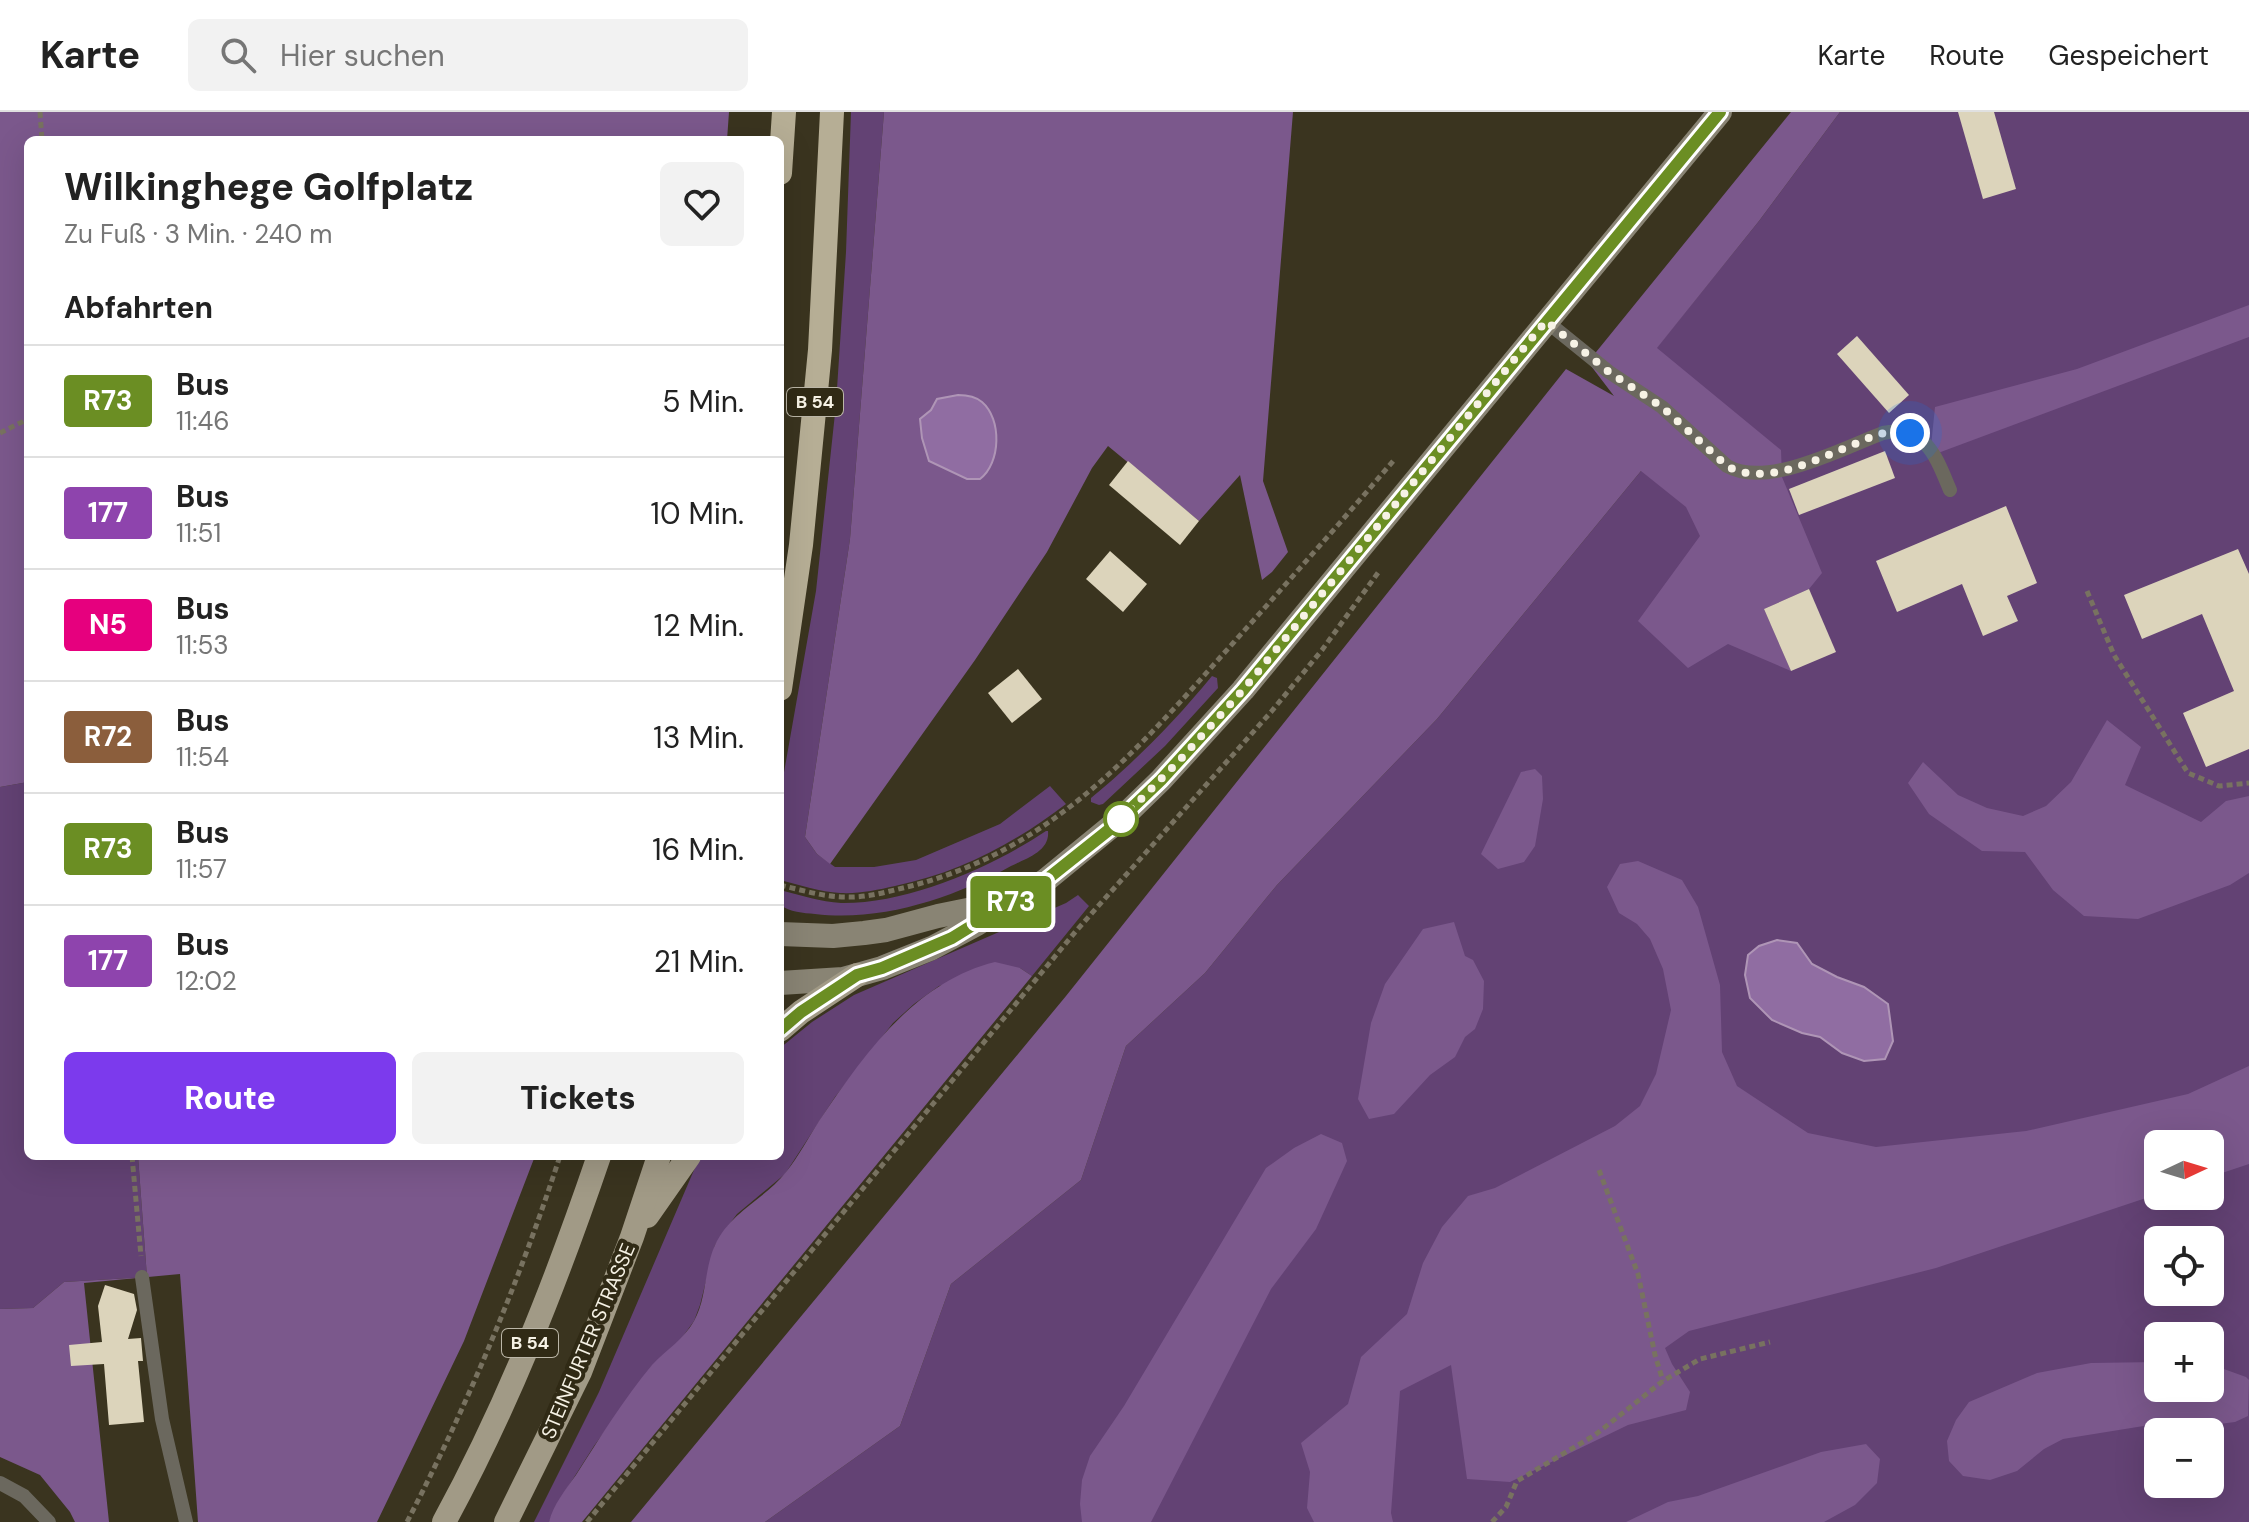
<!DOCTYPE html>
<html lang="de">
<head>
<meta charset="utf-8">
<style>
  :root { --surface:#fff; --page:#f2f2f2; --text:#222; --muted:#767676; --line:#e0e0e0; --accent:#7c3aed }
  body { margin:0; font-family:"DM Sans",sans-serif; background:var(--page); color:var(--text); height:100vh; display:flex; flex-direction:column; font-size:30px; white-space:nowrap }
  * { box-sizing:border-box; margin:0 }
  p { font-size:26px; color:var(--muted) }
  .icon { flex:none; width:44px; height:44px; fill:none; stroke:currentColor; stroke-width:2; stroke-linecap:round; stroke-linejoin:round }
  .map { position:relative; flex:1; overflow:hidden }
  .sheet { position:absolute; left:24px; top:24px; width:760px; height:1024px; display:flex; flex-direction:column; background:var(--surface); border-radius:12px; box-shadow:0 8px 32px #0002 }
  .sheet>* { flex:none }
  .badge { padding:0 16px; border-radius:6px; font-size:28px; line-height:52px }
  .needle { width:52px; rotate:86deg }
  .tools { position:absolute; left:2144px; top:1018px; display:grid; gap:16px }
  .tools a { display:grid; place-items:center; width:80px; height:80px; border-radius:12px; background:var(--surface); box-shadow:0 8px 32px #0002; font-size:40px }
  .you { position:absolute; width:40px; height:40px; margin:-20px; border:6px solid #fff; border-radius:50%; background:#1a73e8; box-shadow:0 0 0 12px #1a73e833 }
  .map>.badge { position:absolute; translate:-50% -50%; box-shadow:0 0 0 4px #fff }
  h2 { padding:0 40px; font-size:30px; line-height:72px }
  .round { display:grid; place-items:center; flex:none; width:84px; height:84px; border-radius:12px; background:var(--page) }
  .head { display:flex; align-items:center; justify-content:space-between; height:136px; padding:0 40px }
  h1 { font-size:38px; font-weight:800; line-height:60px }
  .cta { display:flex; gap:16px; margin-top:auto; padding:16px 40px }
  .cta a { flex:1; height:92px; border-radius:12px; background:var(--accent); color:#fff; font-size:32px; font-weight:800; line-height:92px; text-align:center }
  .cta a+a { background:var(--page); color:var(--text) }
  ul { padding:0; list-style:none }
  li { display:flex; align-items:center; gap:24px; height:112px; padding:0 40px; border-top:2px solid var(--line) }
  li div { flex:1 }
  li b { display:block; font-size:30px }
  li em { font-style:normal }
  li .badge { min-width:88px; font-weight:700; text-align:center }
  header { display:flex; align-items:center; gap:48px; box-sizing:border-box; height:112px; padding:0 40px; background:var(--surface); border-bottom:2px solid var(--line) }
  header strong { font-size:38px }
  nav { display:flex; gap:44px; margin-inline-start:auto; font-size:28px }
  .search { width:560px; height:72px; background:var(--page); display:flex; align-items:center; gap:20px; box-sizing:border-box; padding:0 28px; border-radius:12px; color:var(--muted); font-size:30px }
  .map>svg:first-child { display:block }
</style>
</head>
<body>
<header>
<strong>Karte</strong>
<div class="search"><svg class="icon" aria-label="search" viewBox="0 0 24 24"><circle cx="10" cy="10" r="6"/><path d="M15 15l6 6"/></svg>Hier suchen</div>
<nav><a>Karte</a><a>Route</a><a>Gespeichert</a></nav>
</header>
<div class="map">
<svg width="2249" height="1410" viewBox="0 0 2249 1410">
  <rect width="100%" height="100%" fill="#3a341f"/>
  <g fill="#634274" fill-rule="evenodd">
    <path d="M851,0H884L850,427L805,725L817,742L835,755H874L916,748L1000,712L1050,674L1066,692C1015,731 959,761 895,774C877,778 859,782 840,781C820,780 800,773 780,768V683L816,479L836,292L846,140Z"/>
    <path d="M1840,0H2249V1410H765L900,1314L951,1172L1081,1068L1126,934L1205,861L1277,773L1437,607L1641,359L1616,286L1759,109ZM2158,1032H2210V1084H2158ZM2158,1128H2210V1180H2158ZM2158,1224H2210V1276H2158ZM2158,1320H2210V1372H2158Z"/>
    <path d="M1212,564L1217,566L1218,576L1165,634L1103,692L1099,693L1091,690V686C1135,650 1176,608 1212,564Z"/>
    <polygon points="28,670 28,1044 138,1044 147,1165 64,1170 33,1196 0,1197 0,675"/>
    <path d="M1046,719H1048C1050,739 1027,746 1011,754C953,786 882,810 815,802C803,801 790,800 780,793V778C800,783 821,790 841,791C907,792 992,755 1046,719Z"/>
    <polygon points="1078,783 1089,794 1032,864 1020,856 939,874 914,892 893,911 835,985 785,1062 737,1102 728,1114 715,1133 700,1193 694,1209 681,1227 651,1255 594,1334 557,1392 549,1410 534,1410 599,1280 700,1044 780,1044 780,936 812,910 854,883 1066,791"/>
  </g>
  <g fill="#7b588c">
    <polygon points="0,0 729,0 727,28 28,28 28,670 0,675"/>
    <polygon points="884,0 1293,0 1263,369 1288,440 1272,460 1262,468 1240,363 1199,409 1108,334 1092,356 1047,440 975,548 830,752 817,742 805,725 850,427"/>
    <polygon points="1791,0 1840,0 1759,109 1657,236 1781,338 1782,365 1822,461 1809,477 1764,497 1791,559 1728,532 1688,556 1638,509 1700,424 1686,395 1641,359 1437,607 1277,773 1205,861 1126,934 1081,1068 951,1172 900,1314 765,1410 631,1410 1066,884 1566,257 1614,284 1588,250"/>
    <polygon points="2249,193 2249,225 1930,344 1935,295 2077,257"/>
    <polygon points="2107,608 2141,635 2125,673 2201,710 2226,689 2249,684 2249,761 2230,773 2138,807 2084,804 2053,778 2025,740 1982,739 1929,702 1908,671 1923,650 1958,683 1987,696 2023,704 2046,694 2071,670"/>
    <polygon points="1535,657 1542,664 1543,687 1535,734 1524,750 1498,757 1481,742 1521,660"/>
    <polygon points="1638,749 1682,768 1698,795 1720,873 1722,940 1737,974 1808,1021 1876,1035 2026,1019 2188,982 2249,954 2249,1052 2210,1065 2210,1032 2158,1032 2158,1082 1936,1156 1689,1219 1665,1236 1672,1252 1690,1280 1686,1298 1628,1313 1510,1370 1467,1367 1451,1253 1400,1279 1391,1401 1393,1410 1314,1410 1307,1396 1310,1360 1301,1331 1348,1292 1361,1245 1407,1202 1423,1151 1442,1115 1468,1084 1495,1076 1615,1014 1640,994 1656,962 1671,898 1663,857 1650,827 1637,812 1619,801 1607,775 1620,752"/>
    <polygon points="1454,810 1465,844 1473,848 1484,869 1483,897 1475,917 1465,925 1455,945 1430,963 1394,1002 1369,1007 1358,987 1371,911 1385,872 1423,817"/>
    <path d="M995,850L1020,856L1032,864L582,1410H549C553,1393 566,1377 576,1363C599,1327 625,1285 652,1253C666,1238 684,1227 694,1209C707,1186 704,1157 715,1133C731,1099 764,1088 786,1060C799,1044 808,1026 819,1009C863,944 914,870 995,850Z"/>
    <polygon points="1321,1022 1342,1031 1347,1049 1316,1117 1271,1177 1151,1410 1082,1410 1080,1392 1082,1368 1090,1344 1124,1294 1266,1056 1294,1036"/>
    <polygon points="138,1044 535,1044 464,1229 377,1410 198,1410 180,1162 84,1171 109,1410 75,1410 70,1400 40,1363 0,1345 0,1197 33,1196 64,1170 147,1165"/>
    <polygon points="2158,1250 2158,1276 2210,1276 2210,1252 2246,1265 2249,1268 2248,1304 2235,1310 2219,1312 2202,1309 2156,1312 2063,1327 2044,1337 2017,1359 1990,1368 1963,1364 1949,1349 1947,1329 1956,1308 1969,1290 2037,1261 2091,1251"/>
    <polygon points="1866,1332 1880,1347 1877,1371 1855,1393 1824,1410 1626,1410 1668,1390 1698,1384 1821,1340"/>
  </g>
  <g fill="#906da2" stroke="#af95b6" stroke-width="2">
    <path d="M958,283C967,283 975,284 982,290C1002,307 1001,351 980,367H967L929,349L922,326L920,307L931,298L937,287Z"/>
    <polygon points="1777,828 1797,831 1812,852 1837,865 1864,875 1888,892 1893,929 1885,947 1864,949 1842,941 1820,925 1802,921 1772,908 1750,886 1745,863 1748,843 1759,834"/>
  </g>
  <g fill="#dcd4bb">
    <polygon points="1958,0 1994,0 2016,77 1983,87"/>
    <polygon points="1857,224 1909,283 1889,301 1837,242"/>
    <polygon points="1885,339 1895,366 1799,403 1789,377"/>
    <polygon points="1128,349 1199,409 1180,433 1109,373"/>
    <polygon points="2006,394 2037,471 2007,484 2018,509 1983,524 1962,472 1897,500 1876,449"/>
    <polygon points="2238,437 2249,462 2249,637 2206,655 2183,601 2234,579 2202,502 2142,527 2124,483"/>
    <polygon points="1110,439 1147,472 1123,500 1086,467"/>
    <polygon points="1809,477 1836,540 1791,559 1764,497"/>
    <polygon points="1018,557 1042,587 1012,611 988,581"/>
    <polygon points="105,1173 134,1182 137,1198 128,1227 141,1226 143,1249 138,1249 144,1310 109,1313 104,1252 71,1254 69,1233 102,1230 98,1194"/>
  </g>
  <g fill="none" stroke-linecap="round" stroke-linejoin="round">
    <g stroke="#787260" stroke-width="5" stroke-dasharray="6 4" stroke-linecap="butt">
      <polyline points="40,0 42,28"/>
      <polyline points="0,321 28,307"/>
      <polyline points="2087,479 2114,543 2188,661 2219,674 2249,671"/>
      <path d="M780,773C801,778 824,785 846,785C867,786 890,779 911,774C1055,737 1140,635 1234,530C1288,470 1342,409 1394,348"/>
      <polyline points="132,1044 141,1144"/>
      <polyline points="1599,1058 1638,1162 1655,1243 1663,1269"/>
      <path d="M407,1410C468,1292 519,1170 560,1044"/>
      <polyline points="587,1410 1076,819 1271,600 1322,538 1380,458"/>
      <polyline points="1492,1410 1506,1395 1517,1369 1595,1323 1663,1269 1700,1247 1770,1230"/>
    </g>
    <g stroke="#6b685e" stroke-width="14">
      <path d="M1546,209L1609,260L1662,295L1727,354C1767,377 1843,336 1883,321C1926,313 1936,345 1950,378"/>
      <polyline points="142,1165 162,1307 186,1410"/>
      <polyline points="0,1371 24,1384 49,1410"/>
    </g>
    <g stroke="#898474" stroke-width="24">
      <polyline points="780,822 833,824 864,821 886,818 938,804 1002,791"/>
      <polyline points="780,871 843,867 882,856 932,836 977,812 1046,768 1124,704 1161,668 1243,578 1720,0"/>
    </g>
    <g stroke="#a19a86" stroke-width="24">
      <polyline points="780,918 801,900 857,863"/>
      <polyline points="647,1104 689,1044"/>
      <path d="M444,1410C508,1293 556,1170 599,1044"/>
      <polyline points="506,1410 580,1260 632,1125 659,1044"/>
    </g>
    <g stroke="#b6ae95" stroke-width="24">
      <polyline points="780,61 784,0"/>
      <polyline points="780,577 801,433 820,238 832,0"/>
    </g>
  </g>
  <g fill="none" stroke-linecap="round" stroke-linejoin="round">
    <defs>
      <polyline id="line" points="780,918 801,900 857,863 882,856 952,826 1046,768 1110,717 1161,668 1243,578 1720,0"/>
    </defs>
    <use href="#line" stroke="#fff" stroke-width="18"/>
    <use href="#line" stroke="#6b8e23" stroke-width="12"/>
    <path stroke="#f6f2e5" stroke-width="8" stroke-dasharray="0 14.4" d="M1121,707L1178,650L1243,578L1546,209L1609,260L1662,295L1727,354C1766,376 1818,346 1855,332C1873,324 1889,316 1910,321"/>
  </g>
  <circle fill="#fff" stroke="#6b8e23" stroke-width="4" cx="1121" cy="707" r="16"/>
  <g text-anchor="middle" stroke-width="8" stroke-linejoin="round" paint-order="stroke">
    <g fill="#302a15" stroke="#bbb6a7" stroke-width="2">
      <rect x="787" y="276" width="56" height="28" rx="6"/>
      <rect x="502" y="1217" width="56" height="28" rx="6"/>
    </g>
    <g font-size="18" font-weight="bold" fill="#f6f2e5">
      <text x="815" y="296">B 54</text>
      <text x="530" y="1237">B 54</text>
    </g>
    <g font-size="20" fill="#f6f2e5" stroke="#302a15">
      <text transform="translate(588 1229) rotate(-67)" y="7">STEINFURTER STRASSE</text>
    </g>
  </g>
</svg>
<div class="tools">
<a><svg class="needle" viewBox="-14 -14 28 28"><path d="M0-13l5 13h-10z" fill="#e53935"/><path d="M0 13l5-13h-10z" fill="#767676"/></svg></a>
<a><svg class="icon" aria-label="locate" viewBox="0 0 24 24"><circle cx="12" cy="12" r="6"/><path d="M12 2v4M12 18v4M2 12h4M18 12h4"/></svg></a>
<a>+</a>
<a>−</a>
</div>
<div class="you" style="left:1910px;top:321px"></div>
<b class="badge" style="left:1011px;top:790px;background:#6b8e23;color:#fff">R73</b>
<section class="sheet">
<div class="head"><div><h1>Wilkinghege Golfplatz</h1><p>Zu Fuß · 3 Min. · 240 m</p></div><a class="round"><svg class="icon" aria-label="heart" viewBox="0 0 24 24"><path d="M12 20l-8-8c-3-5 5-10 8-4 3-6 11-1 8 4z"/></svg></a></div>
<h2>Abfahrten</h2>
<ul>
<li><span class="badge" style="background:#6b8e23;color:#fff">R73</span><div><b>Bus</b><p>11:46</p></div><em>5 Min.</em></li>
<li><span class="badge" style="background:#8e44ad;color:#fff">177</span><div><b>Bus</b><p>11:51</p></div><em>10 Min.</em></li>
<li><span class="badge" style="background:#e6007e;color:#fff">N5</span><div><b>Bus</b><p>11:53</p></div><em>12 Min.</em></li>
<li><span class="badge" style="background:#8b5e3c;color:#fff">R72</span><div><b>Bus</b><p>11:54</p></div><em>13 Min.</em></li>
<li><span class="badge" style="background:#6b8e23;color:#fff">R73</span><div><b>Bus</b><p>11:57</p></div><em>16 Min.</em></li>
<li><span class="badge" style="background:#8e44ad;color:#fff">177</span><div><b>Bus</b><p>12:02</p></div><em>21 Min.</em></li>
</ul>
<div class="cta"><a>Route</a><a>Tickets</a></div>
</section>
</div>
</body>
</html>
